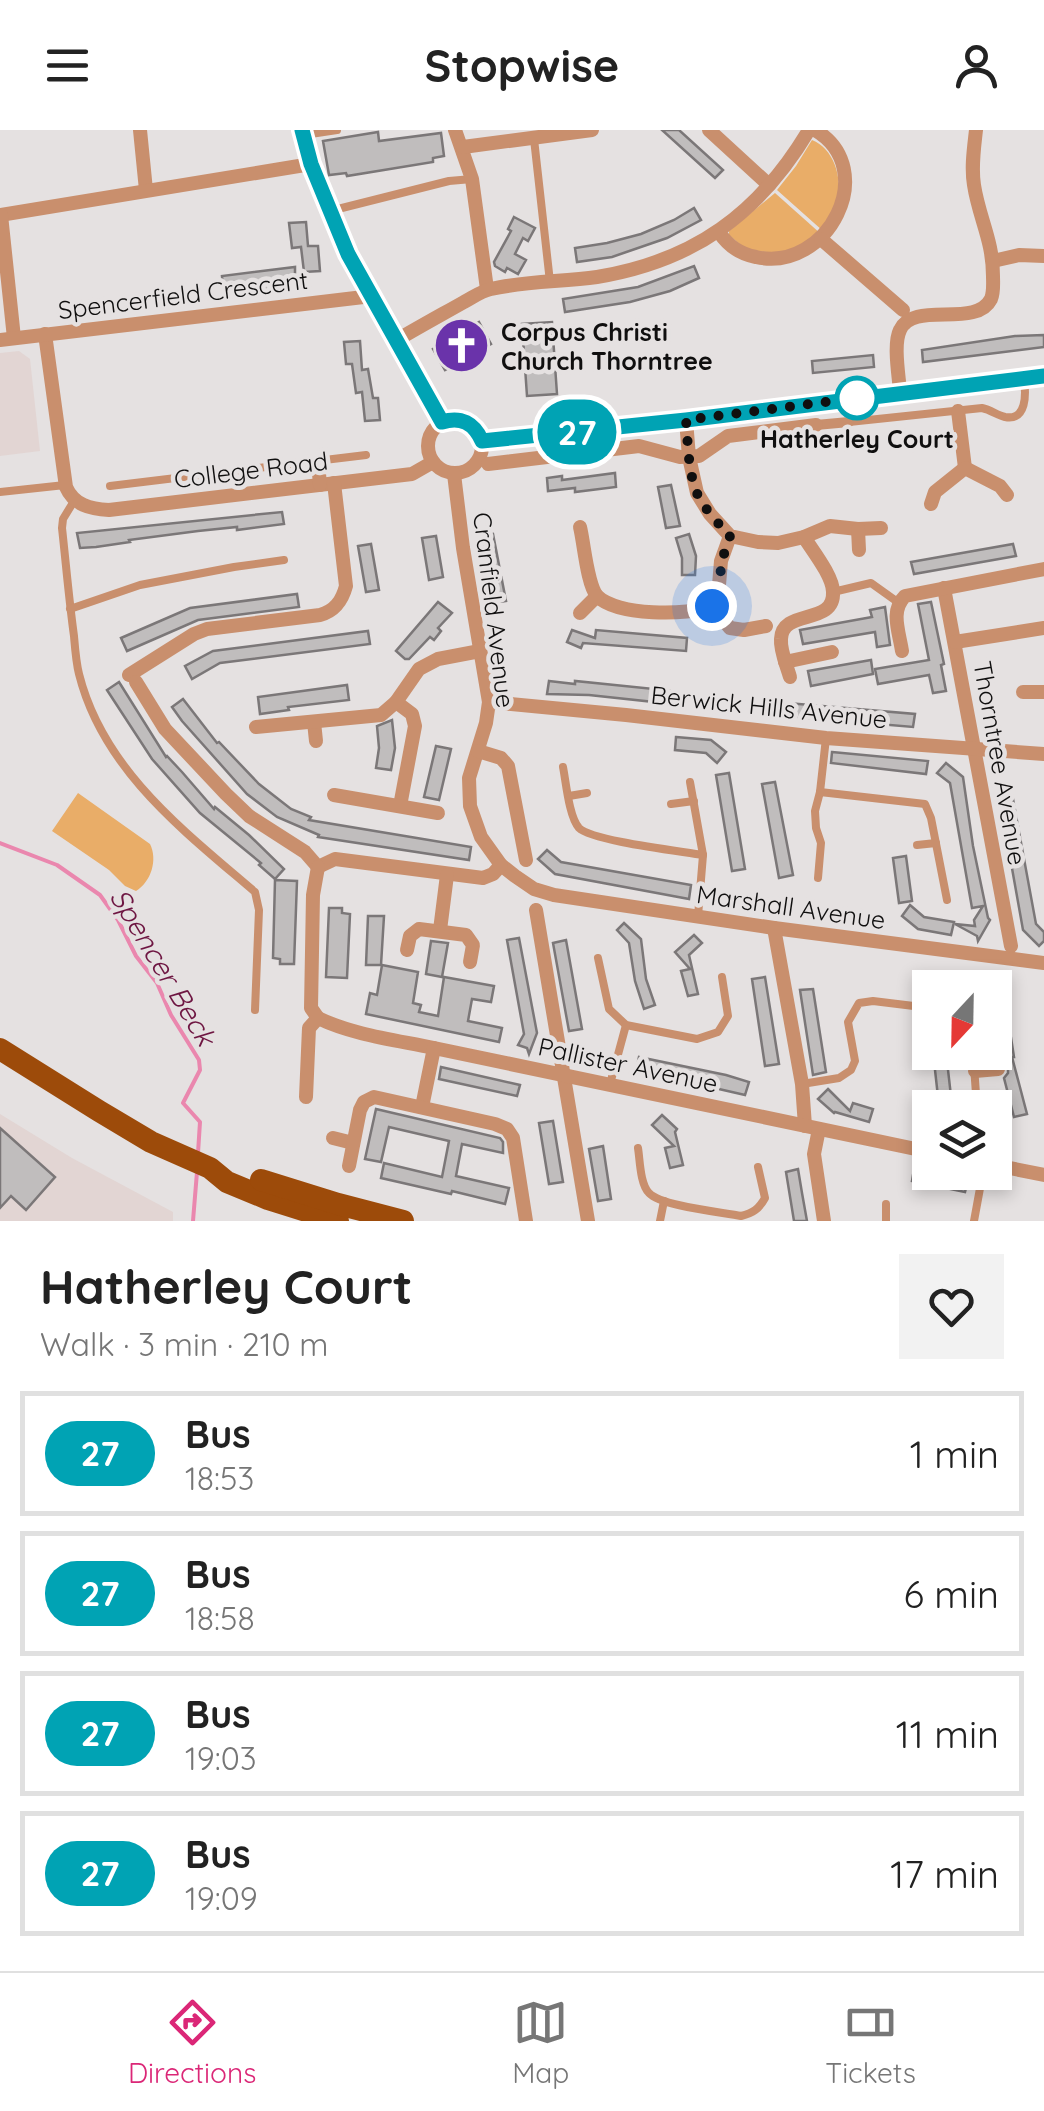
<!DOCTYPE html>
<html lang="en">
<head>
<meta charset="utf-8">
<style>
  :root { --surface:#fff; --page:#f2f2f2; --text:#222; --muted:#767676; --line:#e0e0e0; --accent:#db2777 }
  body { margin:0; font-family:Quicksand,sans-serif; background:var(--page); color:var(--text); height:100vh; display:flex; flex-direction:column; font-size:38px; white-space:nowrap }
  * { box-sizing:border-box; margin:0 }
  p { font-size:32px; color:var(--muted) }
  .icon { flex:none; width:55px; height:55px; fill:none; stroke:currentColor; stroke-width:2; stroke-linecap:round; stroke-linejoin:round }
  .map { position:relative; height:1091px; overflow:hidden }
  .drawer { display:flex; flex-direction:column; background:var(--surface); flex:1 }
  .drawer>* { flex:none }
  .badge { padding:0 20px; border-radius:32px; font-size:35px; line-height:65px }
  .needle { width:65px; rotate:202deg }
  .buttons { position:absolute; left:912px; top:840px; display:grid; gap:20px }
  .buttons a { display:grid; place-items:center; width:100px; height:100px; border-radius:0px; background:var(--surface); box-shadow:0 5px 15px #0003; font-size:50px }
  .you { position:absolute; width:50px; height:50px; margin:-25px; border:8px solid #fff; border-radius:50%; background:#1a73e8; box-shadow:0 0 0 15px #1a73e833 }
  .map>.badge { position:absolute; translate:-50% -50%; box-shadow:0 0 0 5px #fff }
  .round { display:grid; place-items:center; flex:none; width:105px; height:105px; border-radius:0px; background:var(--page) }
  .overview { display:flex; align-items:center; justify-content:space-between; height:170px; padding:0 40px }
  h1 { font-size:48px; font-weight:700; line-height:75px }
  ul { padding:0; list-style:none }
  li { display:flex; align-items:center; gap:30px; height:125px; margin:0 20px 15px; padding:0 20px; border:5px solid var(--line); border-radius:0px }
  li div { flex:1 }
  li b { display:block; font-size:38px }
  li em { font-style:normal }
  li .badge { min-width:110px; font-weight:700; text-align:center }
  header { display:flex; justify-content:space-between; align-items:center; height:130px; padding:0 40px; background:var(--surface); font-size:45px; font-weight:700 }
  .tabs { display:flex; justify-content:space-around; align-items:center; height:140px; border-top:2px solid var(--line); background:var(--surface); font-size:28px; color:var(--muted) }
  .tabs a { display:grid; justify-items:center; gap:5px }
  .tabs .current { color:var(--accent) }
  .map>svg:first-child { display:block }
</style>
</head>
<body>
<header><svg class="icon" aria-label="menu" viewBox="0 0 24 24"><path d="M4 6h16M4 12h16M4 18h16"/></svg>Stopwise<svg class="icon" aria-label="person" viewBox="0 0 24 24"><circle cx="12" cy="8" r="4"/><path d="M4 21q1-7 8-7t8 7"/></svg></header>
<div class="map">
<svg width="1044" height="1091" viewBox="0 0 1044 1091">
  <rect width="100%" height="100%" fill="#e5e1e1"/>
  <g fill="#e2d5d3">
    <polygon points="19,221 30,229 40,321 0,326 0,223"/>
    <polygon points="0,984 72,1028 173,1082 173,1091 0,1091"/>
  </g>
  <g fill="#e9ad68">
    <path d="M812,10C833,18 843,47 837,69C834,80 827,90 823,101L777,60L796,36Z"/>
    <polygon points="775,63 821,104 789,123 748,121 729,105 729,101"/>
    <path d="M78,663L150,714C158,730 151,752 136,761L125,756L109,740L52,701Z"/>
  </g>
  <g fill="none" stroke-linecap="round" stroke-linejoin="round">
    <g stroke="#ea87ae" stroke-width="4">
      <polyline points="0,713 57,735 100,765 118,790 136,826 157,853 171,885 199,930 200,940 183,973 200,992 198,1023"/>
      <polyline points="193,1091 197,1042"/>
    </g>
  </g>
  <g fill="#c0bdbd" stroke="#7b7778" stroke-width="2.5">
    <polygon points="662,0 679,0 723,40 715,48"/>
    <polygon points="378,2 379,11 441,3 444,26 433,28 433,32 347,46 346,43 329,45 323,11"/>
    <polygon points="694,78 701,90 667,108 612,127 577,132 575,118 607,113 641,104 674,90"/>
    <polygon points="514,87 535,98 528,111 523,108 515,124 526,130 518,144 507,138 505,142 495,136 494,132 511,101 508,99"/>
    <polygon points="306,92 308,116 318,116 320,141 304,142 301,117 292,118 289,93"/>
    <polygon points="694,136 699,148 670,161 630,172 565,182 563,169 638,157"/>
    <polygon points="295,137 295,157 230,163 229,157 223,158 222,146"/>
    <polygon points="479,192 491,214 445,240 433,219"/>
    <polygon points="552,192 557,264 527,266 522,194"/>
    <polygon points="1044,205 1044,217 923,232 922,220 1015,206"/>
    <polygon points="360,211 362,240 368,239 373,268 378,268 380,290 365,291 362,262 356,263 352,234 346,234 344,212"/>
    <polygon points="873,225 874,237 813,243 812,231"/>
    <polygon points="615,343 616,357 575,362 575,358 548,361 547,348 562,346 562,350"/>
    <polygon points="671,355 680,396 666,398 658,357"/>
    <polygon points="282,382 284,394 237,400 237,397 198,401 129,410 130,412 96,417 80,418 77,403"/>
    <polygon points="493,404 506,471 492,473 479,407"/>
    <polygon points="689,404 696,426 695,445 682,445 682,428 676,408"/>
    <polygon points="436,406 443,447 429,450 422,408"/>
    <polygon points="371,414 379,460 366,462 358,416"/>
    <polygon points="1013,414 1016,426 914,444 911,432"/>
    <polygon points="297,464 299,477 198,490 127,521 121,508 190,478"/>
    <polygon points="438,472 452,483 438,498 441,501 434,510 430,507 409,529 405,529 396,521"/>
    <polygon points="931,472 944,534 941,535 946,561 933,563 929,545 878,554 875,539 929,530 918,474"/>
    <polygon points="885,477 890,515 877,517 875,502 803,514 800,500 872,487 870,480"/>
    <polygon points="572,500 595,508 596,500 687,508 686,521 583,513 581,518 567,512"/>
    <polygon points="368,501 370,514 220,533 192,549 185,536 213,521"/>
    <polygon points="871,530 873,544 811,556 808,541"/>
    <polygon points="549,551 575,554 575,551 674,561 673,574 589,565 547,564"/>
    <polygon points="119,552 166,627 167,626 182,642 214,679 215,677 249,705 284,739 275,749 259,735 261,733 200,683 152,629 107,560"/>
    <polygon points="347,555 349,570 288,577 289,580 260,584 258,567"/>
    <polygon points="183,569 217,613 219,612 259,654 291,679 311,687 309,690 471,717 469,730 318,707 319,705 277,687 247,664 182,591 172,577"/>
    <polygon points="787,573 915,584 913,597 785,586"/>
    <polygon points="392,590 395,618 391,640 376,638 379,618 377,596"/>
    <polygon points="676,607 711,610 726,622 717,633 706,623 675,620"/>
    <polygon points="436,616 451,619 439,670 424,667"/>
    <polygon points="832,622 928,631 926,644 831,633"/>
    <polygon points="946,633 963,647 973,716 988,788 990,790 978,811 977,806 955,794 975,796 974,790 983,776 972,778 950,653 937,643"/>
    <polygon points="729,643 745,739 732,741 716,645"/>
    <polygon points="775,652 793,745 779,748 762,654"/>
    <polygon points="1013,669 1036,794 1044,802 1044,811 1039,816 1023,800 1000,671"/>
    <polygon points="547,720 561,732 691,755 689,769 555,744 538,729"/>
    <polygon points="906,726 912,771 899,773 893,728"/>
    <polygon points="275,750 297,751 294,834 280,834 280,829 273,828"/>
    <polygon points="910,775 924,787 954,792 951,805 918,799 902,786"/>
    <polygon points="329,778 342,778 342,783 350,784 347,848 326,847"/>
    <polygon points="368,786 384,786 381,835 366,835"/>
    <polygon points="624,793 641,809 646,849 655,875 644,879 635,851 629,813 617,800"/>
    <polygon points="694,805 702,813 689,825 698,864 688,866 681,841 690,839 675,822"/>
    <polygon points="519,808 537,903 529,924 527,918 518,915 524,904 507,810"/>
    <polygon points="566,810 582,899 569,901 553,813"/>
    <polygon points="431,811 448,813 442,847 426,844"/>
    <polygon points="382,835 418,842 413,873 421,875 419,882 438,886 444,847 494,856 491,872 472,869 468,891 502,898 499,912 366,884 370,863 377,865"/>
    <polygon points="765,847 779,934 765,936 752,849"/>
    <polygon points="813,859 826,942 813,945 800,860"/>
    <polygon points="1007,882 1014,927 1012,927 1027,984 1014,987 1004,948 1008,943 1008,937 1001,929 995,895 995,884"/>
    <polygon points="933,922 946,922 952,975 939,976"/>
    <polygon points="639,927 726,945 749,952 745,965 636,940"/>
    <polygon points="441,937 520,955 517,966 439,949"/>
    <polygon points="828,959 850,981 853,973 873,979 869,992 835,982 834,983 818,969"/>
    <polygon points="376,979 500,1008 503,1012 503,1023 462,1014 456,1046 509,1058 505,1074 452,1061 451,1064 381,1048 384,1033 442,1047 449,1011 389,997 381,1032 365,1029"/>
    <polygon points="662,985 677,999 675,1002 683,1035 670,1038 665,1018 674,1016 652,995"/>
    <polygon points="553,991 563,1052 549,1054 539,993"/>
    <polygon points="0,998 55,1047 26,1080 11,1066 0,1078"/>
    <polygon points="603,1016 611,1069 598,1071 589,1019"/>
    <polygon points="798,1039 802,1063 807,1091 794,1091 786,1042"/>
    <polygon points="914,1039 968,1050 965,1062 912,1051"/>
  </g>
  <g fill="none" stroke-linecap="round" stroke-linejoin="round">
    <g stroke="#c98f6d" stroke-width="8">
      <polyline points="304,5 337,0"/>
      <polyline points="534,9 550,152"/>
      <polyline points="330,81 449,51 472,49"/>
      <path d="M849,292L982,278C991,280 997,285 1005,287C1027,291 1026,264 1024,249"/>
      <polyline points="110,356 366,325"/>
      <polyline points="0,362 65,355"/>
      <path d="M74,371L63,389L62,398C66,434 69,470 74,506C75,518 76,532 79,544C103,640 184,701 255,762L259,780L255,880"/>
      <polyline points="833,462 871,453 899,473"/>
      <polyline points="70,479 140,455 234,437 284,430"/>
      <path d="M563,637C566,652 569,687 579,698C592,711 680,721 703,725"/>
      <polyline points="690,652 703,725 698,786"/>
      <polyline points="820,662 925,674 931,688 947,770"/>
      <polyline points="569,666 587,663"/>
      <polyline points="671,674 694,671"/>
      <polyline points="917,715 936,713"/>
      <polyline points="818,748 821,713 816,698 815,681 820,662 826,608"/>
      <polyline points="598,828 609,879 626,895 697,909 718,902 728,886 722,847"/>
      <polyline points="973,922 977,978"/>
      <polyline points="610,954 626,895"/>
      <polyline points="802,954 839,948 851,940 855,931 848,892 859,873 873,871 930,878"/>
      <path d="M638,1018C640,1030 640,1054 649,1063C661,1076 721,1082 741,1086C753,1083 759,1079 765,1068L758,1037"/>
      <polyline points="886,1074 886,1091"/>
      <polyline points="660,1091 664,1071"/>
      <polyline points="974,1091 983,1042"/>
    </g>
    <polyline stroke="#c98f6d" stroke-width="10" points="816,295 849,292"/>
    <g stroke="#c98f6d" stroke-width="14">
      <polyline points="140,0 146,60"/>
      <polyline points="302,0 311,34 348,125 443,292"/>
      <polyline points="455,0 472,49 487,159"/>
      <polyline points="709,0 769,55"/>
      <polyline points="463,17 592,0"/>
      <polyline points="0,85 311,34"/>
      <polyline points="1,85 14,208"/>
      <path d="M719,102C728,116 740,124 756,127C828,143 881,39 815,0"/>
      <polyline points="821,109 903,180"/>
      <polyline points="993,131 1019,125 1044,126"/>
      <path d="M45,204L66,357C74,375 90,379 109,380L412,344L433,332"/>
      <polyline points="0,210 372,166"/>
      <path d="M397,210C419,197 441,185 464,172C472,168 481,161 491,159C525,151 562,152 597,147C694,131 759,84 809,0"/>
      <path d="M900,262C899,246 893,214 900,200C913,170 976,199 991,169C994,162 993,153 993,146C993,110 979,88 974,55C971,37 974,18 976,0"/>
      <polyline points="958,281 965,338"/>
      <circle cx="455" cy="316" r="27"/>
      <polyline points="686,290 689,327 697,363 710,384 730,406 758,412 778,413 804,407 830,396 858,399 881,398"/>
      <polyline points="482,311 686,290 1044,246"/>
      <polyline points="318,332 320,355"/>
      <polyline points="488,334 639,316 680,327 699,326 728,306 816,295"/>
      <polyline points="454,344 463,418 489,572 486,593 469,648 470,676 481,707 501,735 515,746 534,759 554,765 774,798 1044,833"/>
      <polyline points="931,374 935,362 965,338 1000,356 1007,365"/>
      <path d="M580,397C584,413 587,454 597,466C617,486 688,486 712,476L719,455L721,431L730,406"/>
      <polyline points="858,399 859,420"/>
      <polyline points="944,458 1011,816"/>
      <polyline points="712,476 730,498 744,500 766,496"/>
      <polyline points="580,483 597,466"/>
      <polyline points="955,512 1044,498"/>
      <path d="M902,521C899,501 890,481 905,466L1044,439"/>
      <polyline points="785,532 832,522"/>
      <path d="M129,545L194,504L207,499L320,485C335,481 342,471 346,456L334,353"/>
      <path d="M790,547C787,536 780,521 781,509C782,478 835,496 833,462C833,446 812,420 804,407"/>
      <polyline points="136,552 165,599 226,664 249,686 305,722 318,737 335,729 483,748 493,744 501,735"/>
      <polyline points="1023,562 1044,562"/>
      <polyline points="396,572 412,584 415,596 400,676"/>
      <polyline points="489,572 626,585 826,608 1044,624"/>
      <polyline points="314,592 316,611"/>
      <polyline points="256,597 381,585 396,572 419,539 438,529 480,521"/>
      <polyline points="478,621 501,628 508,636 526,730"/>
      <polyline points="334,665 438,683"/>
      <polyline points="536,780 588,1091"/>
      <polyline points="774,798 802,954 805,996"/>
      <polyline points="440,800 447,745"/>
      <polyline points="407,820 410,806 419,799 466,805 473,815 470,832"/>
      <path d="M318,888C353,905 396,910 434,918L930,1022"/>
      <polyline points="975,941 998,939"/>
      <polyline points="306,967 309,898 318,888 311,878 313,765 318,737"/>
      <polyline points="422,977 434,918"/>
      <polyline points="819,999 814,1024 824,1091"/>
      <polyline points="333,1008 353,1013"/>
      <polyline points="995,1035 1044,1045"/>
      <polyline points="349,1036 360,980 364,972 374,967 495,994 507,999 513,1008 526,1091"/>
    </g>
    <g stroke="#9d4b0a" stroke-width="22">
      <polyline points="0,919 99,981 151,1012 210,1038 227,1052 268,1069 338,1091"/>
      <polyline points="261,1050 338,1074 403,1091"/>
    </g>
  </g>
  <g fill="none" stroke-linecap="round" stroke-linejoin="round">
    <defs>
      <path id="line" d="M302,0L311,34L348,124L442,292C461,286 474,293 482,311L686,290L1044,246"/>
    </defs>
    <use href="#line" stroke="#fff" stroke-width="22"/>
    <use href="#line" stroke="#00a3b4" stroke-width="15"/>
    <path stroke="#100f0f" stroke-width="10" stroke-dasharray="0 18" d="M712,476L719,455L722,430L730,406C718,393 703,378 696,361C688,339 688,313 686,290L857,268"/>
  </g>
  <defs>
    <symbol id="church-disc" viewBox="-11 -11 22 22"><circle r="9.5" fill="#6a33aa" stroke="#e5e1e1"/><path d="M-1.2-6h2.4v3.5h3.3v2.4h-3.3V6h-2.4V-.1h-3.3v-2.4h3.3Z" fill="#fff"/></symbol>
  </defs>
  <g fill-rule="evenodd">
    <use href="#church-disc" x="430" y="184" width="63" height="63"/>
  </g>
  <circle fill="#fff" stroke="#00a3b4" stroke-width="5" cx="857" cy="268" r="20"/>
  <g text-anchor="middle" stroke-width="9" stroke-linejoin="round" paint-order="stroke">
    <g font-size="25" fill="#100f0f" stroke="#e5e1e1">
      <text transform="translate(183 165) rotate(-7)" y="9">Spencerfield Crescent</text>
      <text transform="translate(251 340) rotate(-7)" y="9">College Road</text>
      <text transform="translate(494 480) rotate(83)" y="9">Cranfield Avenue</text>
      <text transform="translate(769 577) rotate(6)" y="9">Berwick Hills Avenue</text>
      <text transform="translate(1000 633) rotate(80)" y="9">Thorntree Avenue</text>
      <text transform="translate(791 777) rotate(8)" y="9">Marshall Avenue</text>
      <text transform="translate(628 935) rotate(12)" y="9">Pallister Avenue</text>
    </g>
    <g font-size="25" font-weight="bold" fill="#100f0f" stroke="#e5e1e1" text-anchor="start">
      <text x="501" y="211">Corpus Christi<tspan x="501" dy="29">Church Thorntree</tspan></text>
    </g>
    <g font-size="25" font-weight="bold" fill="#100f0f" stroke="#e5e1e1">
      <text x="857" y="318">Hatherley Court</text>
    </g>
    <g font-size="28" font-style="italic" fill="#6e1642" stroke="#e5e1e1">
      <text transform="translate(163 837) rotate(59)" y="10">Spencer Beck</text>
    </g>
  </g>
</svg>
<div class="buttons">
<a><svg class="needle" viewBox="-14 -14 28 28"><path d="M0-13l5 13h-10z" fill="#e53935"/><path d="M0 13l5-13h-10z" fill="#767676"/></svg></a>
<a><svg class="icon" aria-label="layers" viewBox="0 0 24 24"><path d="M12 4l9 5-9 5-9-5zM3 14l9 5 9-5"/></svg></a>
</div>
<div class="you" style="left:712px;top:476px"></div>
<b class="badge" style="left:577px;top:302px;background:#00a3b4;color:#fff">27</b>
</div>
<section class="drawer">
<div class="overview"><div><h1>Hatherley Court</h1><p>Walk · 3 min · 210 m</p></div><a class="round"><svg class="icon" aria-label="heart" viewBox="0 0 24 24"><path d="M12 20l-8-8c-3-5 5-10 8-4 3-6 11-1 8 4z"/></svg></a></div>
<ul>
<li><span class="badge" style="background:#00a3b4;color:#fff">27</span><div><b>Bus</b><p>18:53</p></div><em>1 min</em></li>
<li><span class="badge" style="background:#00a3b4;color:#fff">27</span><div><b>Bus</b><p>18:58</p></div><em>6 min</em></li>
<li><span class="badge" style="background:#00a3b4;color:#fff">27</span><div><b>Bus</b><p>19:03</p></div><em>11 min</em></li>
<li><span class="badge" style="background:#00a3b4;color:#fff">27</span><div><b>Bus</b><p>19:09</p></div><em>17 min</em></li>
</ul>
</section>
<nav class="tabs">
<a class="current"><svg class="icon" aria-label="directions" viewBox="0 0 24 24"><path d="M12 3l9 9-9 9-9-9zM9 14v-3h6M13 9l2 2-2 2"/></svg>Directions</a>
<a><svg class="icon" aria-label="map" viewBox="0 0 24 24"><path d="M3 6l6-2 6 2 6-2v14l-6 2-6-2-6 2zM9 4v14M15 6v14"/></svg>Map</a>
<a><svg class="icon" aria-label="tickets" viewBox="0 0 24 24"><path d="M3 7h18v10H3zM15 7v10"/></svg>Tickets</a>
</nav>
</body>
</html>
